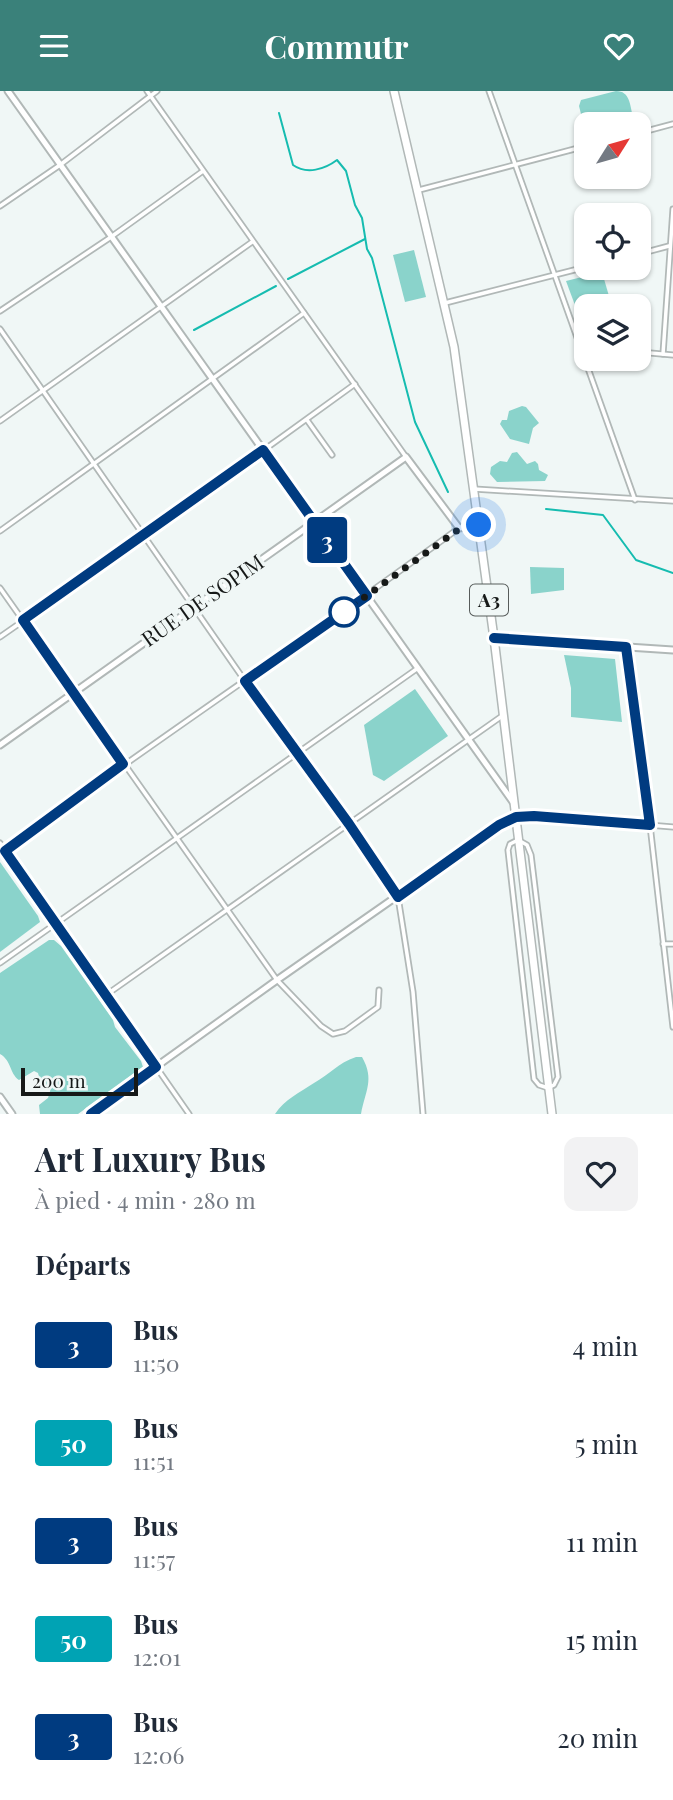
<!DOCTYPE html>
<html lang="fr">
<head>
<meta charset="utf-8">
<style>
  :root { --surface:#fff; --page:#f2f2f3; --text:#1f2937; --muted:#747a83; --accent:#3a817a }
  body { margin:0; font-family:"Playfair Display",serif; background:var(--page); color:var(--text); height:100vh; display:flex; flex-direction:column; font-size:26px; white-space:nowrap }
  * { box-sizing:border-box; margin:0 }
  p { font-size:23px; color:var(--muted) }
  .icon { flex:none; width:38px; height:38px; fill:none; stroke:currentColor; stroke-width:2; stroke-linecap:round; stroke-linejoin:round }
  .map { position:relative; height:1023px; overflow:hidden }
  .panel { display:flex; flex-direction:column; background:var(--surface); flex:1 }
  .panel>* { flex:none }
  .badge { padding:0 14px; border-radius:5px; font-size:24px; line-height:46px }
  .needle { width:46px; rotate:53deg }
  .tools { position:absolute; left:574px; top:21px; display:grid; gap:14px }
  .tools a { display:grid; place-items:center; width:77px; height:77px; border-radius:14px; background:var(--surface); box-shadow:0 2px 5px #0004; font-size:35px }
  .scale { position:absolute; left:21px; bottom:18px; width:117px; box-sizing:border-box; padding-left:7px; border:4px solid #161918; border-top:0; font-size:19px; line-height:24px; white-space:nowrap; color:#161918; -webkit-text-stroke:5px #f0f7f6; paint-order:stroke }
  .you { position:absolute; width:35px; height:35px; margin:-18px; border:5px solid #fff; border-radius:50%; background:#1a73e8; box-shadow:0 0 0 10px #1a73e833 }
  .map>.badge { position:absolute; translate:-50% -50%; box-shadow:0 0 0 4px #fff }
  h2 { padding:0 35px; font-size:26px; line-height:63px }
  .round { display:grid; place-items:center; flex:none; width:74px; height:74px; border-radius:14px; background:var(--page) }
  .summary { display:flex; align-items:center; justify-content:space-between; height:119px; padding:0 35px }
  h1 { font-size:33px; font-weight:700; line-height:52px }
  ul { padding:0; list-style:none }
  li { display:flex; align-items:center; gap:21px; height:98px; padding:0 35px }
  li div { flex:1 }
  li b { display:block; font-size:26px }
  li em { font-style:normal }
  li .badge { min-width:77px; font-weight:700; text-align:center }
  header { display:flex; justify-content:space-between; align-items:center; height:91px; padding:0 35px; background:var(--accent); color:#fff; font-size:32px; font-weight:700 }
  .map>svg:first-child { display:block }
</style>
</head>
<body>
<header><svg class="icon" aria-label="menu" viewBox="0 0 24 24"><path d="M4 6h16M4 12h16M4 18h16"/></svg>Commutr<svg class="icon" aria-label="heart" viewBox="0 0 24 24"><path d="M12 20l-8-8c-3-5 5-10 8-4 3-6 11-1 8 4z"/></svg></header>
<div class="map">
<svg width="673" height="1023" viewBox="0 0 673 1023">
  <rect width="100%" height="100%" fill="#f0f7f6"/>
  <g fill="#8ad3cb">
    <path d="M616,0C630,0 630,14 633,26L631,31L622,33H586L585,39L579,15L581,9Z"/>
    <polygon points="414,159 426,206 405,211 393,164"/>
    <polygon points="602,181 611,212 576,217 566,190"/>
    <polygon points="522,315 526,316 539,332 533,337 529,353 510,348 500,333 502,329 507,329 509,320"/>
    <polygon points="517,361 527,373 535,370 538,373 539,379 548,384 545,390 497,391 490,383 491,376 500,370 507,371 512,362"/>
    <polygon points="530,476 564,477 564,499 531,503"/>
    <polygon points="564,564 615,568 622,631 571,626 571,597"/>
    <polygon points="415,598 448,645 384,690 373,684 364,634"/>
    <polygon points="0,771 38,825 40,831 0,861"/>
    <path d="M49,849H54L61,855L113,929L115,936L141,970L143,976L78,1023H40L39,1014L48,1007L51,997L48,994L41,993L38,982L34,980L19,989C9,982 12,970 0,963V882Z"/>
    <path d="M356,966H362C375,989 365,1000 361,1023H275C285,1008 299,1002 314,992C330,983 338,972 356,966Z"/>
  </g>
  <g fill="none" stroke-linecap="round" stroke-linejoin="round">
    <g stroke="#16bcb0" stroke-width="2">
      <path d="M279,22L293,74C307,84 325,78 337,69L346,80L355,114L362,127L367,158L372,167L415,331L448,401"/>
      <polyline points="288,188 365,148"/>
      <polyline points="194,239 276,195"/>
      <polyline points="546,418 603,424 636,469 673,482"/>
    </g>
    <defs>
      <g id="street">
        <polyline points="147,0 406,366"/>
        <polyline points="489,0 635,409"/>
        <polyline points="639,42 673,33"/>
        <polyline points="419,99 586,55"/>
        <polyline points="0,115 60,74 157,0"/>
        <polyline points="639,163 669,155"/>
        <polyline points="445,212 586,176"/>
        <polyline points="0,220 111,146 203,80"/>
        <polyline points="0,238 245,590 349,733 398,806 413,901 423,1023"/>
        <polyline points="639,261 673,264"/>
        <polyline points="663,263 673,118"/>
        <polyline points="307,329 332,364"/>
        <polyline points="0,330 252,151"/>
        <polyline points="474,398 673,410"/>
        <polyline points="0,440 304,222"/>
        <polyline points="0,497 277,889 321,935 333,943 345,940 378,916 379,899"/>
        <polyline points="0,546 145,445 355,293"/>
        <polyline points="626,556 650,734 673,936"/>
        <polyline points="516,726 575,728 673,736"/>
        <polygon points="518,749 527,754 531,764 558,986 554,994 548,997 539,994 534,988 508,759 510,753"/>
        <polyline points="0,752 189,1023"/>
        <path d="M5,759C155,650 309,547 459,437"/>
        <polyline points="663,853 673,853"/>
        <polyline points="0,872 418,577"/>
        <polyline points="106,904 502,625"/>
      </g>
      <g id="secondary">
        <polyline points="8,0 513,711"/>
        <polyline points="494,547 673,559"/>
        <polyline points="0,654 406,366 459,437 479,434"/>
        <polyline points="0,1006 12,1023"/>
        <polyline points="90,1023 277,889 499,734 516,726"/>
      </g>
      <polyline id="highway" points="394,0 454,256 494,547 552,1023"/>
    </defs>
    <use href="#street" stroke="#b1b8b7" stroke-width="7"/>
    <use href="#secondary" stroke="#b1b8b7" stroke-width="9"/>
    <use href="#highway" stroke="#b1b8b7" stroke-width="10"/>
    <use href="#street" stroke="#fff" stroke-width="3.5"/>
    <use href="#secondary" stroke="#fff" stroke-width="5"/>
    <use href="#highway" stroke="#fff" stroke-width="7"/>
  </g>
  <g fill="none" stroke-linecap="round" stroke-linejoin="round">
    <defs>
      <polyline id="line" points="91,1023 156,976 5,760 123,673 23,529 263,359 367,505 245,590 349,733 398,806 499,734 516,726 534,725 650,734 626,556 494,547"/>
    </defs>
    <use href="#line" stroke="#fff" stroke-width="16"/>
    <use href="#line" stroke="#003b80" stroke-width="10"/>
    <polyline stroke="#161918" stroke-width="7" stroke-dasharray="0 12.6" points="344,521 459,438 479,434"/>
  </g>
  <circle fill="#fff" stroke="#003b80" stroke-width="3.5" cx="344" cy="521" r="14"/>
  <g text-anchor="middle" stroke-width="7" stroke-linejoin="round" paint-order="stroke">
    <rect fill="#f0f7f6" stroke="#575c5b" stroke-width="2" x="470" y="493.5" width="38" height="31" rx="5"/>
    <g font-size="19" font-weight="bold" fill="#161918">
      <text x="489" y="516">A3</text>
    </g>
    <g font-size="21" fill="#161918" stroke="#f0f7f6">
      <text transform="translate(203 510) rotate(-35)" y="7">RUE DE SOPIM</text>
    </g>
  </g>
</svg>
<div class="tools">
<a><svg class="needle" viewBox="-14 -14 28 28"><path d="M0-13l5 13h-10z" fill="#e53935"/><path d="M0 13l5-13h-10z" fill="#747a83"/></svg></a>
<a><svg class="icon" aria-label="locate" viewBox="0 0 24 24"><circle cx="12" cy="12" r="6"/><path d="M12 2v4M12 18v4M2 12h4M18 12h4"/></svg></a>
<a><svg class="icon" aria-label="layers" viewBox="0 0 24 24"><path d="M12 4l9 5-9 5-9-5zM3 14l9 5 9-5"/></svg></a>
</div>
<div class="scale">200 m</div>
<div class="you" style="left:479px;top:434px"></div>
<b class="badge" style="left:327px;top:449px;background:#003b80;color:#fff">3</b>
</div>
<section class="panel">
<div class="summary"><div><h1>Art Luxury Bus</h1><p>À pied · 4 min · 280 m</p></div><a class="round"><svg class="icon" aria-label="heart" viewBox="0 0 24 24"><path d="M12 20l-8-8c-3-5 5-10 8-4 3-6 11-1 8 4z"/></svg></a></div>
<h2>Départs</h2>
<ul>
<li><span class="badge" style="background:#003b80;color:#fff">3</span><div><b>Bus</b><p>11:50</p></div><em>4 min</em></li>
<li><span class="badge" style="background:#00a3b4;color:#fff">50</span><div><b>Bus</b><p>11:51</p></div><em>5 min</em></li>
<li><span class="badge" style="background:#003b80;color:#fff">3</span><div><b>Bus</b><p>11:57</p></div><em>11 min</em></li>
<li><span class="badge" style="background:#00a3b4;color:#fff">50</span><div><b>Bus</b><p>12:01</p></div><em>15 min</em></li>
<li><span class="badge" style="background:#003b80;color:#fff">3</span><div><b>Bus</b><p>12:06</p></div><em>20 min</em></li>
</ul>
</section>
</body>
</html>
